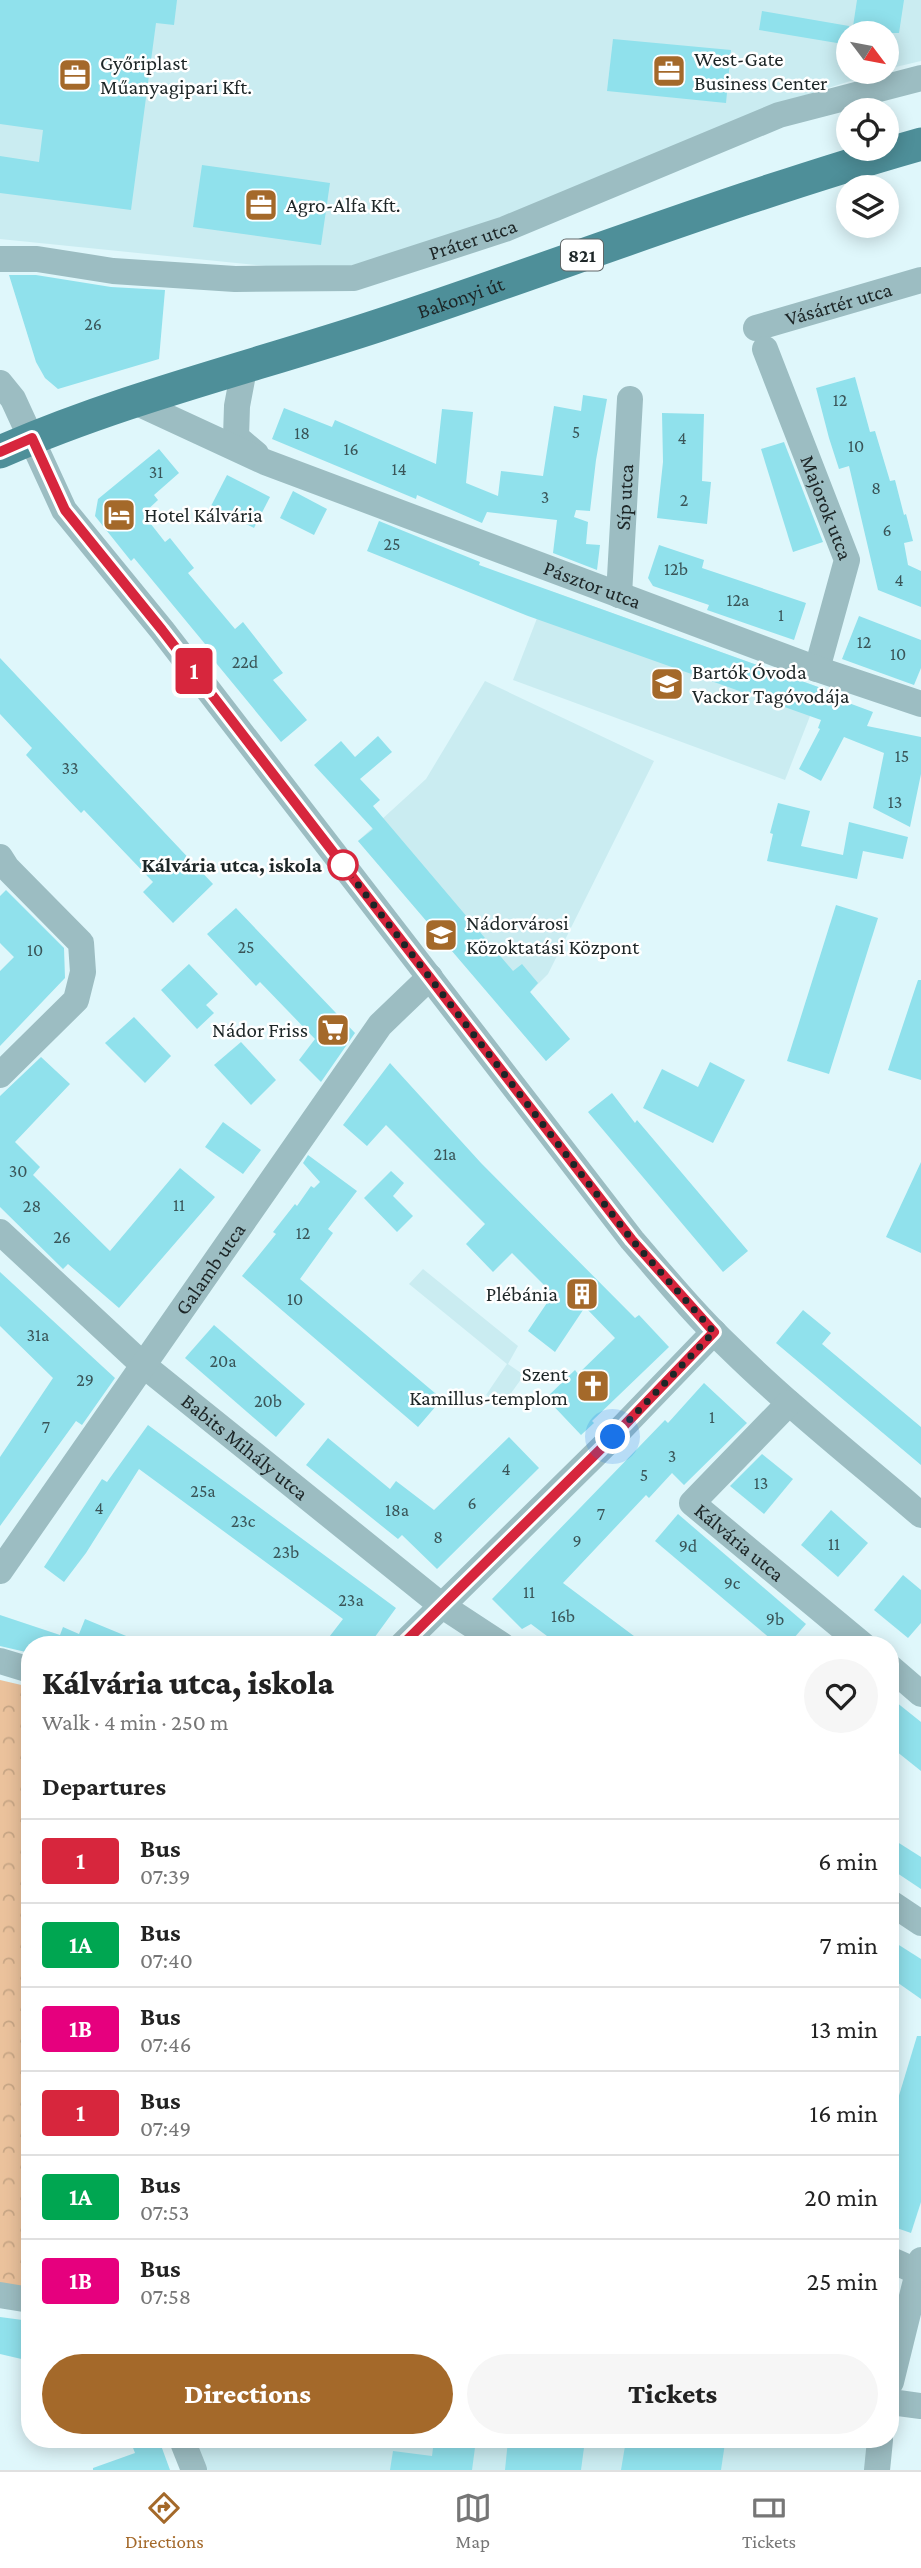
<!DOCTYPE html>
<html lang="en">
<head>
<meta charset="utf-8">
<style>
  :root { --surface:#fff; --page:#f6f6f6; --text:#222; --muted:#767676; --line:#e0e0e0; --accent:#a4692a }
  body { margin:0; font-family:"Crimson Pro",serif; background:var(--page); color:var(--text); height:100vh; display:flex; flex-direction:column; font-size:26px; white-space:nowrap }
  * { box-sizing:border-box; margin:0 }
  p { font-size:23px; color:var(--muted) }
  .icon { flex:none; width:38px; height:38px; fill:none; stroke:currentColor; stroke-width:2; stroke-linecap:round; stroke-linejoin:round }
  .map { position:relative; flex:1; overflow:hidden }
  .side { position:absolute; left:21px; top:1636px; width:878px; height:812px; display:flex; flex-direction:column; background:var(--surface); border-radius:28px; box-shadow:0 4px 18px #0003 }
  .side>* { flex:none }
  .badge { padding:0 14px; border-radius:5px; font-size:24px; line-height:46px }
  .needle { width:46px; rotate:122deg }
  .buttons { position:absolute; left:836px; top:21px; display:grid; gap:14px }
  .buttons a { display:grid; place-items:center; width:63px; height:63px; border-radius:50%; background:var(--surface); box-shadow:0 4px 18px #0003; font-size:35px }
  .you { position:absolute; width:35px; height:35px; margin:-18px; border:5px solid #fff; border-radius:50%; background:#1a73e8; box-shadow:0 0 0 10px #1a73e833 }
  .map>.badge { position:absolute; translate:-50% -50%; box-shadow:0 0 0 4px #fff }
  h2 { padding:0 21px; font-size:26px; line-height:63px }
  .round { display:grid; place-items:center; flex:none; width:74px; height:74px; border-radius:37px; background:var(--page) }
  .headline { display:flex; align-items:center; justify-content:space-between; height:119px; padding:0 21px }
  h1 { font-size:33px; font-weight:800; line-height:52px }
  .action { display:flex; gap:14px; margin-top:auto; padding:14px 21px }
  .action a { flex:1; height:80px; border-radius:42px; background:var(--accent); color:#fff; font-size:28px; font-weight:800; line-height:80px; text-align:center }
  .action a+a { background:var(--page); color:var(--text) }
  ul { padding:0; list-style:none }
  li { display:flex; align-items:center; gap:21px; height:84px; padding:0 21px; border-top:2px solid var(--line) }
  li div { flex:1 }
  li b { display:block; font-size:26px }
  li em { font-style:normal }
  li .badge { min-width:77px; font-weight:700; text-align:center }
  .tabs { display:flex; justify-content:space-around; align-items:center; height:98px; border-top:2px solid var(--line); background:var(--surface); font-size:19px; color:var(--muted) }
  .tabs a { display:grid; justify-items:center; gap:4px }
  .tabs .active { color:var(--accent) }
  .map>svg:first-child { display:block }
</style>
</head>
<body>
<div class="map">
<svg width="921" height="2470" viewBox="0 0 921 2470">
  <defs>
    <pattern id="park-crowns" width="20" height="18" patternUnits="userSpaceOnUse" patternTransform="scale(1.75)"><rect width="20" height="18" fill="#ebc29c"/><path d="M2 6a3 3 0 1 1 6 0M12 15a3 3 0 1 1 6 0" fill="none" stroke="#c9a786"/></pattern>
  </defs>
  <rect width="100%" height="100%" fill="#dff7fb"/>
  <g fill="#caecf1">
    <polygon points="0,0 921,0 921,61 887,69 887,33 849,33 849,72 879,72 787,101 421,253 325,272 0,239"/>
    <polygon points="548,590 821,688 785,780 513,680"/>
    <polygon points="485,681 654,761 548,974 530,992 570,1039 546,1061 358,841 426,779"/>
    <polygon points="423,1269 518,1346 508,1364 524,1375 502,1406 486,1395 507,1364 409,1284"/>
    <polygon points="182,2440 880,2440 877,2470 194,2470"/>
  </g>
  <polygon fill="url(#park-crowns)" points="0,1680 30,1687 30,2293 0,2288"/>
  <g fill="#90e1ec">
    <polygon points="0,0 177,0 174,25 156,23 131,210 0,193 0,156 39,162 43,130 0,124"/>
    <polygon points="857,0 904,0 899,33 852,33"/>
    <polygon points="762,11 849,26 849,45 759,30"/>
    <polygon points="613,39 731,50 726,103 607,91"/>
    <polygon points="202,165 330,183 321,245 193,227"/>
    <polygon points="9,275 36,275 111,287 165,290 159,359 58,389 45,378 36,362"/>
    <polygon points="855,377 870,432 875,431 890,481 895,480 904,515 906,514 913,541 904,543 908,565 921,571 921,607 878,590 849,466 839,469 829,438 816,388"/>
    <polygon points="583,395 607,399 596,460 590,511 576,510 574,517 588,522 586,544 600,545 597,570 553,553 557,520 487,512 482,523 417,495 416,499 272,439 284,408 332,427 335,420 436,464 442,409 473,412 466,483 498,496 501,471 543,476 554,406 581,411"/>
    <polygon points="662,413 704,414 702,481 711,482 707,524 657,518 663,462"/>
    <polygon points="784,442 823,542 793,552 761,449"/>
    <polygon points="159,449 179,473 154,495 158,500 143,514 165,542 170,538 194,568 188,573 235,629 243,622 283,673 273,680 307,720 281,742 207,652 210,650 134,558 131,561 95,516 98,499"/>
    <polygon points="227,475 270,497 254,528 211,506"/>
    <polygon points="293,491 327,509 314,535 280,518"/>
    <polygon points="379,521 480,562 479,565 821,688 819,692 873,712 867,726 921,737 921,774 910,827 873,808 884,753 844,737 821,781 799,769 820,729 818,728 821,720 528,616 367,551"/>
    <polygon points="659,545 704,560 702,568 806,603 794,640 707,610 709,605 653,586 648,578"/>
    <polygon points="859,616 921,640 921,668 914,685 842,659"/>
    <polygon points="0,658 213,884 173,923 143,892 153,882 84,810 81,813 26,755 32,748 0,714"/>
    <polygon points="378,736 392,752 360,779 380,800 373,806 513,971 522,964 538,983 530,992 570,1039 546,1061 358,841 373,829 314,765 341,741 355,757"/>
    <polygon points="778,803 810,811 801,846 843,855 849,822 908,837 903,859 863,851 857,879 767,861 773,834 770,833"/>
    <polygon points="6,890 64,948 65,978 0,1046 0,971 14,957 0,943 0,896"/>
    <polygon points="836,905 878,918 829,1074 787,1061"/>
    <polygon points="236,908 355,1033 321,1082 299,1060 315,1039 260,982 256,986 207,934"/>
    <polygon points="189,964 218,994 206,1005 214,1013 197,1029 161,990"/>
    <polygon points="918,980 921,980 921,1080 888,1070"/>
    <polygon points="134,1017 171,1056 145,1083 105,1043"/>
    <polygon points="241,1042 276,1080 251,1105 214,1065"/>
    <polygon points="41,1057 70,1084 15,1142 40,1167 33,1175 110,1251 180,1168 215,1197 119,1308 68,1264 63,1269 0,1207 0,1096"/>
    <polygon points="710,1062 745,1080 713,1143 643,1108 662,1069 698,1087"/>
    <polygon points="390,1063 481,1163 635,1318 639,1315 669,1347 592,1421 594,1423 581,1435 546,1398 575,1370 578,1374 615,1338 585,1307 555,1352 528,1331 553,1294 512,1253 493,1272 466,1244 485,1224 386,1125 367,1146 343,1125"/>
    <polygon points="612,1093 635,1123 637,1120 748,1251 723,1272 588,1112"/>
    <polygon points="223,1122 261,1150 243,1174 205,1147"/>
    <polygon points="308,1155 357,1191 328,1229 333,1233 300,1279 442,1399 418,1427 242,1276 276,1234 273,1232 295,1204 297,1206 311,1186 314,1188 320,1182 303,1163"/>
    <polygon points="921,1162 921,1253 886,1237"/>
    <polygon points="391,1171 404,1183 393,1196 413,1216 397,1232 364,1198"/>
    <polygon points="0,1272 115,1378 82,1425 76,1421 0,1526 0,1457 53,1378 0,1326"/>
    <polygon points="803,1310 831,1333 822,1344 921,1427 921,1465 776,1343"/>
    <polygon points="214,1325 305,1404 276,1437 185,1358"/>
    <polygon points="704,1383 747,1423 684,1485 672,1473 649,1498 646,1495 563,1583 646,1645 559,1645 531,1624 522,1629 492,1599 665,1420 668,1423"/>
    <polygon points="148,1425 396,1608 369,1645 323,1645 343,1619 139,1469 86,1553 64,1582 44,1567 102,1479 107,1482"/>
    <polygon points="509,1437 539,1468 437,1569 402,1535 398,1539 306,1465 328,1438 390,1489 396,1481 434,1510"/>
    <polygon points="762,1454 793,1479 764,1514 730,1486"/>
    <polygon points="831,1510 868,1543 838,1577 801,1545"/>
    <polygon points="678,1514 806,1624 788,1645 778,1645 655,1541"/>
    <polygon points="903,1575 921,1590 921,1623 908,1638 874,1610"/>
    <polygon points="0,1615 60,1635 63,1627 79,1634 85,1619 148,1645 30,1645 30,1653 0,1646"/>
    <polygon points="891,1698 921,1722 921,1771 891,1747"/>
    <polygon points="891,1838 921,1857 921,1889 891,1869"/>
    <polygon points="891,1940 921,1959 921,1999 891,1978"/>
    <polygon points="917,2036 921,2036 921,2202 911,2233 891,2226 891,2122"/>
    <polygon points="0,2317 30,2321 30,2361 0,2354"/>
    <polygon points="130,2440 159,2440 170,2470 93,2470 93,2468 135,2453"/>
    <polygon points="434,2440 476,2440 472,2470 390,2470 393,2451 432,2456"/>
    <polygon points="508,2440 585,2440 581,2470 505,2470"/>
    <polygon points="626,2440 703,2440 725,2443 721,2470 621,2470"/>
  </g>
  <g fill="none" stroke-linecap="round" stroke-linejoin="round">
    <g stroke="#9cbdc2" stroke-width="26">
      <path id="s1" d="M0,259H37L113,271L235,279L354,278L505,229L779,115L921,78"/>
      <path id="s2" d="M756,328L921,280"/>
      <path id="s3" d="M765,349L847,560L817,669"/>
      <polyline points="244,369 237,406 236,437 256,454"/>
      <path d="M0,383L13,399L64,510L162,630L632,1240C664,1277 695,1315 730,1348C790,1407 857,1460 921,1515"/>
      <path id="s4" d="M133,401L265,462L817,669L921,704"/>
      <path id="s5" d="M619,595L630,399"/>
      <polyline points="0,857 7,868 81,943 83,972 76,1000 0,1075"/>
      <path id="s6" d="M0,1232L142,1364L441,1605L502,1645"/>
      <path id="s7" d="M789,1403L692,1503L863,1645"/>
      <path id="s8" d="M0,1571L380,1025L430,977"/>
      <polyline points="402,1645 613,1437 714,1332"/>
      <polyline points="0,1661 30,1670"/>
      <polyline points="891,1668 921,1694"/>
      <polyline points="891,1903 921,1923"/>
      <polyline points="891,2260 918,2272"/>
      <polyline points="0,2295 30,2300"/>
      <polyline points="891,2382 921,2260"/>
      <polyline points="891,2402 921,2406"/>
      <polyline points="182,2440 194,2470"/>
      <polyline points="877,2470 880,2440"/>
    </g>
    <path stroke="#4e8f99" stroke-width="33" id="s9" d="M0,452C123,398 253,367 380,325C561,265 738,196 921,144"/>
  </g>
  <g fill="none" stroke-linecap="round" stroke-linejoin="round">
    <defs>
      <polyline id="line" points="0,452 32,438 65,510 162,630 632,1240 714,1332 613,1437 402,1645"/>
    </defs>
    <use href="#line" stroke="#fff" stroke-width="16"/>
    <use href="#line" stroke="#d7263d" stroke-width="10"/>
    <polyline stroke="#1d2627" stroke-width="7" stroke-dasharray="0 12.6" points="343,865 632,1240 714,1332 613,1437"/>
  </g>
  <defs>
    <symbol id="office-square" viewBox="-11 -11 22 22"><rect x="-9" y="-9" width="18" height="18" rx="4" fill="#a4692a" stroke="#fff"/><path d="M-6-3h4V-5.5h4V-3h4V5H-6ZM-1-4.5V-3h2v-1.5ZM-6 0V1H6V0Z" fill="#fff"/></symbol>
    <symbol id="hotel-square" viewBox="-11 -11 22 22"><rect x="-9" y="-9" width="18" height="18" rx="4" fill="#a4692a" stroke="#fff"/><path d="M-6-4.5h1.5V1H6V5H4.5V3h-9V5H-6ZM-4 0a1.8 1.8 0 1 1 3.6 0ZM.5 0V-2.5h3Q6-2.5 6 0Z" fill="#fff"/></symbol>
    <symbol id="school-square" viewBox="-11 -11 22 22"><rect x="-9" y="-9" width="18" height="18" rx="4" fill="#a4692a" stroke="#fff"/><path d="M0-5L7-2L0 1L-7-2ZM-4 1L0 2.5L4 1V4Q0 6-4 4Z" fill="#fff"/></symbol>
    <symbol id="supermarket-square" viewBox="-11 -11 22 22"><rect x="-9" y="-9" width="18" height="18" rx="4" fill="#a4692a" stroke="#fff"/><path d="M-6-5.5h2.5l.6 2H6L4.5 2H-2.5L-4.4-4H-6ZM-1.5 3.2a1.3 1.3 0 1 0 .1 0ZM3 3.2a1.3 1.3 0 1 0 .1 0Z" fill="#fff"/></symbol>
    <symbol id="building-square" viewBox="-11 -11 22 22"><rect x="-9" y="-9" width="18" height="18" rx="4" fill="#a4692a" stroke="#fff"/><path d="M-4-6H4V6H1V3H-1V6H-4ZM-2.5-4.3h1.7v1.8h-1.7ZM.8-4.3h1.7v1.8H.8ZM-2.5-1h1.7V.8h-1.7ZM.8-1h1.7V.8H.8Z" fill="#fff"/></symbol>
    <symbol id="church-square" viewBox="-11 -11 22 22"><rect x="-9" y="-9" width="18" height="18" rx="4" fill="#a4692a" stroke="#fff"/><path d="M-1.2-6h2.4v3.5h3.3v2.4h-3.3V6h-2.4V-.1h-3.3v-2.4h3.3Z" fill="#fff"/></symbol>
  </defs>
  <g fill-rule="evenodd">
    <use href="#office-square" x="650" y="52" width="38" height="38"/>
    <use href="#office-square" x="56" y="56" width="38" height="38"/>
    <use href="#office-square" x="242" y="186" width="38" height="38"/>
    <use href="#hotel-square" x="100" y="496" width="38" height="38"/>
    <use href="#school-square" x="648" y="665" width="38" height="38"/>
    <use href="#school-square" x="422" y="916" width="38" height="38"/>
    <use href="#supermarket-square" x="314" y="1011" width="38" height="38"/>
    <use href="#building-square" x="563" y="1275" width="38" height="38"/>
    <use href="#church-square" x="574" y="1367" width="38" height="38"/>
  </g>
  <circle fill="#fff" stroke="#d7263d" stroke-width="3.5" cx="343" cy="865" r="14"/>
  <g text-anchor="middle" stroke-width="5" stroke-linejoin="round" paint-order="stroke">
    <g font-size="18" fill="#3a5558">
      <text x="93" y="330">26</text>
      <text x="840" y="406">12</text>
      <text x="576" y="438">5</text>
      <text x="302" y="439">18</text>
      <text x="682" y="444">4</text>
      <text x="856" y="452">10</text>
      <text x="351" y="455">16</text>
      <text x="399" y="475">14</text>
      <text x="156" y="478">31</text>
      <text x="876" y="494">8</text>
      <text x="545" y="503">3</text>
      <text x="684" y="506">2</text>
      <text x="887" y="536">6</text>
      <text x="392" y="550">25</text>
      <text x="676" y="575">12b</text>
      <text x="899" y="586">4</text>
      <text x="738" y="606">12a</text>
      <text x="781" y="621">1</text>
      <text x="864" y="648">12</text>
      <text x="898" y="660">10</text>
      <text x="245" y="668">22d</text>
      <text x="902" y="762">15</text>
      <text x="70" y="774">33</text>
      <text x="895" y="808">13</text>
      <text x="246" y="953">25</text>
      <text x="35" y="956">10</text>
      <text x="445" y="1160">21a</text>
      <text x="18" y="1177">30</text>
      <text x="179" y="1211">11</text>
      <text x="32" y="1212">28</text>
      <text x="303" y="1239">12</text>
      <text x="62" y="1243">26</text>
      <text x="295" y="1305">10</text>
      <text x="38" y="1341">31a</text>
      <text x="223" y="1367">20a</text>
      <text x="85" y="1386">29</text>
      <text x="268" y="1407">20b</text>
      <text x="712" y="1423">1</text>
      <text x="46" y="1433">7</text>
      <text x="672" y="1462">3</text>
      <text x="506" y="1475">4</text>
      <text x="644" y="1481">5</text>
      <text x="761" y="1489">13</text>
      <text x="203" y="1497">25a</text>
      <text x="472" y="1509">6</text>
      <text x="99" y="1514">4</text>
      <text x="397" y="1516">18a</text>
      <text x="601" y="1520">7</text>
      <text x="243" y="1527">23c</text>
      <text x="438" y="1543">8</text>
      <text x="577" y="1547">9</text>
      <text x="834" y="1550">11</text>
      <text x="688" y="1552">9d</text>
      <text x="286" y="1558">23b</text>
      <text x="732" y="1589">9c</text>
      <text x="529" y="1598">11</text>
      <text x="351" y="1606">23a</text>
      <text x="563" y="1622">16b</text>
      <text x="775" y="1625">9b</text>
    </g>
    <rect fill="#fff" stroke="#616768" stroke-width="2" x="561" y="239.5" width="42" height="31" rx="5"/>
    <g font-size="19" font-weight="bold" fill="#1d2627">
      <text x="582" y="262">821</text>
    </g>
    <g font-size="21" fill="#1d2627" stroke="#fff" text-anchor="start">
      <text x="694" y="66">West-Gate<tspan x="694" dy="24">Business Center</tspan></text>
      <text x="100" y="70">Győriplast<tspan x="100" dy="24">Műanyagipari Kft.</tspan></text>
      <text x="286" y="212">Agro-Alfa Kft.</text>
      <text x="144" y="522">Hotel Kálvária</text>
      <text x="692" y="679">Bartók Óvoda<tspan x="692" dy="24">Vackor Tagóvodája</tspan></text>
      <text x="466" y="930">Nádorvárosi<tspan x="466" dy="24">Közoktatási Központ</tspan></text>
      <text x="308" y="1037" text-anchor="end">Nádor Friss</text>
      <text x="558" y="1301" text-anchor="end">Plébánia</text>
      <text x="568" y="1381" text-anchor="end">Szent<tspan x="568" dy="24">Kamillus-templom</tspan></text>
    </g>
    <g font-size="21" fill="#1d2627" stroke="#fff">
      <text dy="7" stroke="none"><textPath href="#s1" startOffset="480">Práter utca</textPath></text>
      <text dy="7" stroke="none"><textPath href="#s9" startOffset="486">Bakonyi út</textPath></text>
      <text dy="7" stroke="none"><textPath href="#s2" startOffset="86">Vásártér utca</textPath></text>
      <text dy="7" stroke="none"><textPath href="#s5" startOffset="98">Síp utca</textPath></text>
      <text dy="7" stroke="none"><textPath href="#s3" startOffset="170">Majorok utca</textPath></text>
      <text dy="7" stroke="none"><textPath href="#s4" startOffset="495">Pásztor utca</textPath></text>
      <text dy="7" stroke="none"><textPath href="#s8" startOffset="368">Galamb utca</textPath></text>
      <text dy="7" stroke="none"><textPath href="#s6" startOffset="326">Babits Mihály utca</textPath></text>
      <text dy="7" stroke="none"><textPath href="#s7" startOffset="201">Kálvária utca</textPath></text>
    </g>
    <g font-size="21" font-weight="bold" fill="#1d2627" stroke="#fff" text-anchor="end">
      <text x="322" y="872">Kálvária utca, iskola</text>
    </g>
  </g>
</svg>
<div class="buttons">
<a><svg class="needle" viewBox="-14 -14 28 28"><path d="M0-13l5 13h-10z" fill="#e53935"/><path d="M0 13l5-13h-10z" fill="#767676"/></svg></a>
<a><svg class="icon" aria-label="locate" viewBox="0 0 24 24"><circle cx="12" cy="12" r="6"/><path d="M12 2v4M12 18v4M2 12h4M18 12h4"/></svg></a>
<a><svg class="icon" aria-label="layers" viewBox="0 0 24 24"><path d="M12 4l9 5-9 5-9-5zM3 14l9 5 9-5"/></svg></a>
</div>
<div class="you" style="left:613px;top:1437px"></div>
<b class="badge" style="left:194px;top:671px;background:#d7263d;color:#fff">1</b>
<section class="side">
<div class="headline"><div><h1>Kálvária utca, iskola</h1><p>Walk · 4 min · 250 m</p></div><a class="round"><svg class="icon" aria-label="heart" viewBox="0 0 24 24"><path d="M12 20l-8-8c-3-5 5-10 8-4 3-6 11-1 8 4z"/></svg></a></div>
<h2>Departures</h2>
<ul>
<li><span class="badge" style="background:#d7263d;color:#fff">1</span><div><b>Bus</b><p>07:39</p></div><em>6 min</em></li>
<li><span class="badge" style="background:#00a651;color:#fff">1A</span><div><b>Bus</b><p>07:40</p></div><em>7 min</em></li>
<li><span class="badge" style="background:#e6007e;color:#fff">1B</span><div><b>Bus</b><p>07:46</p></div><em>13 min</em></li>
<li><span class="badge" style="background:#d7263d;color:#fff">1</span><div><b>Bus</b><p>07:49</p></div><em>16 min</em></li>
<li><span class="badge" style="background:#00a651;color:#fff">1A</span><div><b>Bus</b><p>07:53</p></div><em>20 min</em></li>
<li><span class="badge" style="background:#e6007e;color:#fff">1B</span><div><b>Bus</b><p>07:58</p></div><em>25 min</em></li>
</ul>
<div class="action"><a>Directions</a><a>Tickets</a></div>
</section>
</div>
<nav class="tabs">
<a class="active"><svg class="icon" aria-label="directions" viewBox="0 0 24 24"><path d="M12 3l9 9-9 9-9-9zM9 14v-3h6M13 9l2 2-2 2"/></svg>Directions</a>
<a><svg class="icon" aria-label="map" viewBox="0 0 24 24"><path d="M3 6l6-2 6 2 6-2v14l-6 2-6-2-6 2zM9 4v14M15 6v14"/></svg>Map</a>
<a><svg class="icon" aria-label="tickets" viewBox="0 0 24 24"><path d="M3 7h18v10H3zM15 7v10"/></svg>Tickets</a>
</nav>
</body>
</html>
